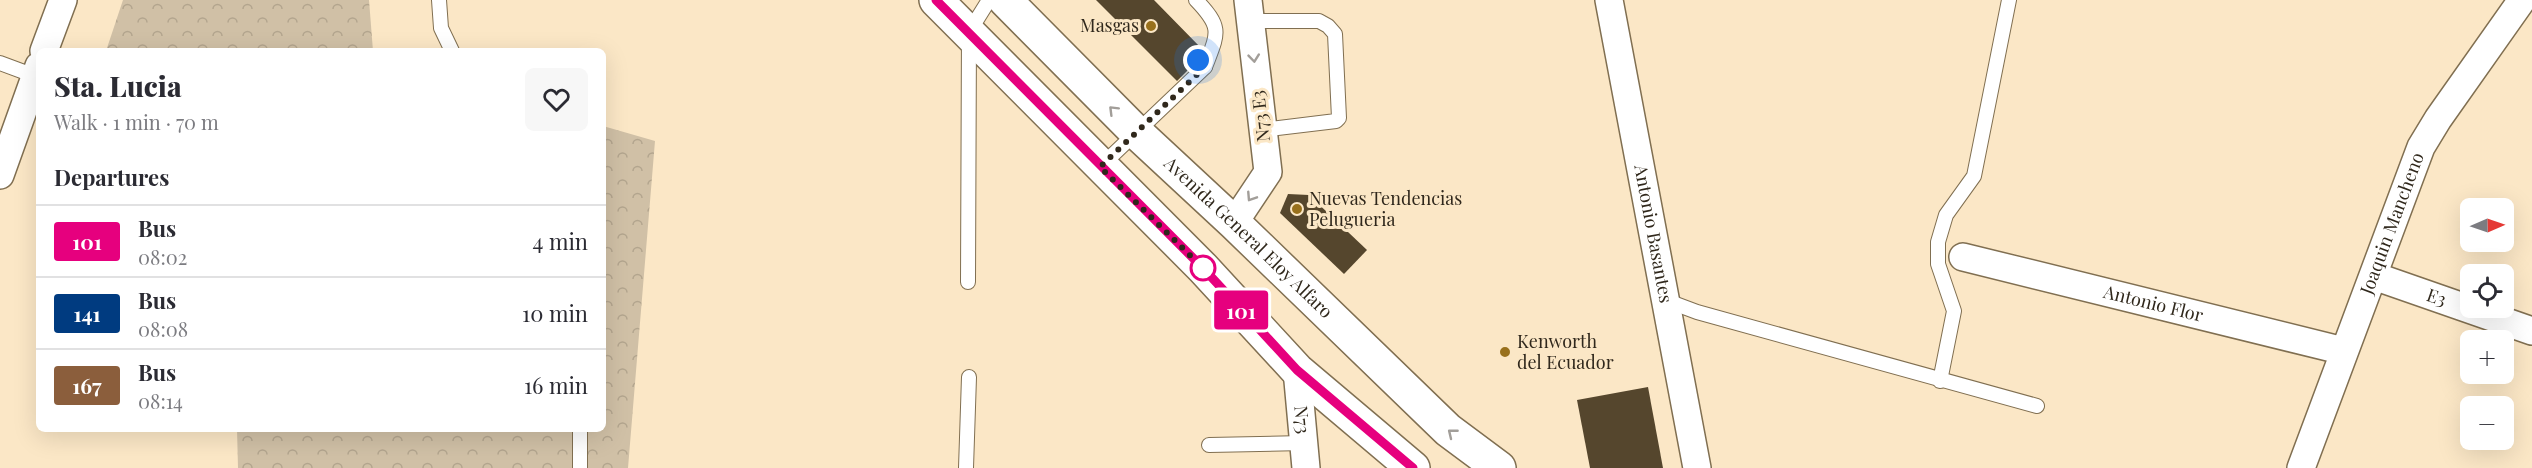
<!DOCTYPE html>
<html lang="en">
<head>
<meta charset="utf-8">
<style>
  :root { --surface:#fff; --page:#f7f7f7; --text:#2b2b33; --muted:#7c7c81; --line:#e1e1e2 }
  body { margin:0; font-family:"Playfair Display",serif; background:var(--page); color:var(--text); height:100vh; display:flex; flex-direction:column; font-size:22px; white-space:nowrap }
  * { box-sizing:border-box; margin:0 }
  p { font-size:20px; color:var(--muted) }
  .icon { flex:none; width:33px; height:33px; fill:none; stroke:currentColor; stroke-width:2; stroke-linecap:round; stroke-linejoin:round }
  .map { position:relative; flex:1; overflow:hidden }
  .sheet { position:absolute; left:36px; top:48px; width:570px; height:384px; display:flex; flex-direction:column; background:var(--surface); border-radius:9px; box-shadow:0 6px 24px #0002 }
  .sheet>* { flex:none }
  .badge { padding:0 12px; border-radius:4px; font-size:21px; line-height:39px }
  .needle { width:39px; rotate:88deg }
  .tools { position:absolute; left:2460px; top:198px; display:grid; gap:12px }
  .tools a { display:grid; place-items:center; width:54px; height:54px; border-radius:9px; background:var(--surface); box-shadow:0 6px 24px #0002; font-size:30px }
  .you { position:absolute; width:30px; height:30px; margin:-15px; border:4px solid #fff; border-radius:50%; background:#1a73e8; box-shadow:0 0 0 9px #1a73e833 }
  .map>.badge { position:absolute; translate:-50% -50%; box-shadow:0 0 0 3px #fff }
  h2 { padding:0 18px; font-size:22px; line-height:54px }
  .round { display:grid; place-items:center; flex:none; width:63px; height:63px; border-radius:9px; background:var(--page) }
  .head { display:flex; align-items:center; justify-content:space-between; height:102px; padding:0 18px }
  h1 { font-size:28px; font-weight:800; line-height:45px }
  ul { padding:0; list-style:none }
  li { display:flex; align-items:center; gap:18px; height:72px; padding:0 18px; border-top:2px solid var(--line) }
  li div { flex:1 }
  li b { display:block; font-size:22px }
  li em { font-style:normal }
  li .badge { min-width:66px; font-weight:700; text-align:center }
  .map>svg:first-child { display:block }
</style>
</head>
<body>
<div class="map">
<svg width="2532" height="468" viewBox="0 0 2532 468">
  <defs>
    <pattern id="forest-crowns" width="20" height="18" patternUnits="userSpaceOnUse" patternTransform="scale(1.5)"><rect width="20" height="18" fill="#d0c0a6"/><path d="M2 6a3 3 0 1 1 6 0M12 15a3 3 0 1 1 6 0" fill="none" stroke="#b3a58e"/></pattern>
  </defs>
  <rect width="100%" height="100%" fill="#fbe7c6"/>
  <g fill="url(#forest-crowns)">
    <polygon points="123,0 369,0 373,51 106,51"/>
    <polygon points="603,126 655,141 628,468 238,468 237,429 603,429"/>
  </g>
  <g fill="#55462d">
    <polygon points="1096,0 1154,0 1202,49 1201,52 1191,54 1189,62 1192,66 1177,81"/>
    <polygon points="1288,194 1309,195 1367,250 1344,274 1280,213"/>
    <polygon points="1648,387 1663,468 1590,468 1577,400"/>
  </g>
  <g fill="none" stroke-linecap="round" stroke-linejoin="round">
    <defs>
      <g id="service">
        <polyline points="439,0 441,28 452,51"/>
        <path d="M1196,0C1223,28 1218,33 1205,67"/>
        <polyline points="1250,21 1319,21 1328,26 1335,34 1339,118 1336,121 1262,130"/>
        <polyline points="0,63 35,76"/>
        <polyline points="1101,166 1205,67 1198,60"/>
        <polyline points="968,282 969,32 989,0"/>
        <polyline points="1665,300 1697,312 2037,406"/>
        <polyline points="1940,381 1954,311 1938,264 1938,242 1946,215 1974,176 2009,0"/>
        <polyline points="1209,445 1304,443"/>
        <polyline points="580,468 580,429"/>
        <polyline points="966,468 969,377"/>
      </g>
      <g id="minor">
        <path id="s1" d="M1609,0L1697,468"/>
        <polyline points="44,51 63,0"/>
        <polyline points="0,175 39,66"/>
        <polyline points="1234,223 1268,172 1248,0"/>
        <path id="s2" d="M1963,257L2344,351"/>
        <path id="s3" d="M2374,276L2532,331"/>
        <path id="s4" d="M1297,370L1306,468"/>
        <path id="s5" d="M2301,468L2421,147L2438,119L2522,0"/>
      </g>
      <g id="primary">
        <polyline points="936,0 1203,268 1297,370 1413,468"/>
        <path id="s6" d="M1005,0L1136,132L1234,223L1448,430L1499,468"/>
      </g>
    </defs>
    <use href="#service" stroke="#806f51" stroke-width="16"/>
    <use href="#minor" stroke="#806f51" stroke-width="30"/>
    <use href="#primary" stroke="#806f51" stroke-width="36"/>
    <use href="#service" stroke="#fff" stroke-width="14"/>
    <use href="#minor" stroke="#fff" stroke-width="27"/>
    <use href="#primary" stroke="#fff" stroke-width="33"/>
  </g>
  <defs><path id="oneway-chevron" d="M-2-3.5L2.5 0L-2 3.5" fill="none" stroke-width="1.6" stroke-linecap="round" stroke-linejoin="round" transform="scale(1.5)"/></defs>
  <g stroke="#a29e99">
    <use href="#oneway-chevron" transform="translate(1254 58) rotate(84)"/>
    <use href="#oneway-chevron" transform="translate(1113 110) rotate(-135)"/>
    <use href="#oneway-chevron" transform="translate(1251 197) rotate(123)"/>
    <use href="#oneway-chevron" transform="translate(1452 433) rotate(-141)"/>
  </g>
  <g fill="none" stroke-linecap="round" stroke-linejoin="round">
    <defs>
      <polyline id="line" points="936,0 1203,268 1297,370 1413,468"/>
    </defs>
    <use href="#line" stroke="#fff" stroke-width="14"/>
    <use href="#line" stroke="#e6007e" stroke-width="9"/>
    <polyline stroke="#30281c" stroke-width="6" stroke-dasharray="0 10.8" points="1198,60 1205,67 1100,167 1203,268"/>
  </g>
  <g fill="#98701c" stroke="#fbe7c6" stroke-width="2">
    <circle cx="1151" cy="26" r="6"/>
    <circle cx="1297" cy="209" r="6"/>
    <circle cx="1505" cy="352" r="6"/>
  </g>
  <circle fill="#fff" stroke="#e6007e" stroke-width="3" cx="1203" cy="268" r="12"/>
  <g text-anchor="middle" stroke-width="6" stroke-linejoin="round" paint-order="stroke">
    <g font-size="18" fill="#30281c" stroke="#fbe7c6" text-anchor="start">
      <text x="1139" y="32" text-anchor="end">Masgas</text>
      <text x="1309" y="205">Nuevas Tendencias<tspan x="1309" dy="21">Pelugueria</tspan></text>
      <text x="1517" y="348">Kenworth<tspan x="1517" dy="21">del Ecuador</tspan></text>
    </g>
    <g font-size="18" fill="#30281c" stroke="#fbe7c6">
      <text transform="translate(1261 116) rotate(-97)" y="6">N73 E3</text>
      <text dy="6" stroke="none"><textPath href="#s5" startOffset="261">Joaquin Mancheno</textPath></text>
      <text dy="6" stroke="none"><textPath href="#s1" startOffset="238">Antonio Basantes</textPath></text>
      <text dy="6" stroke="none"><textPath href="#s6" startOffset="340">Avenida General Eloy Alfaro</textPath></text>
      <text dy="6" stroke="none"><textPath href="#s3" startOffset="66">E3</textPath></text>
      <text dy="6" stroke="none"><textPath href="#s2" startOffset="196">Antonio Flor</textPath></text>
      <text dy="6" stroke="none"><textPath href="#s4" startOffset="50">N73</textPath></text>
    </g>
  </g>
</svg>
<div class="tools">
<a><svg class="needle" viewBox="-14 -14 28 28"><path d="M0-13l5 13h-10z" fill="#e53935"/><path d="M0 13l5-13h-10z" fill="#7c7c81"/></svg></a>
<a><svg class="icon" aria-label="locate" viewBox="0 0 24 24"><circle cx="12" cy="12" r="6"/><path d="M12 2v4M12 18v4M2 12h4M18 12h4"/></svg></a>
<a>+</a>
<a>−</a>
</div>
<div class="you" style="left:1198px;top:60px"></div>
<b class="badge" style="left:1241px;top:310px;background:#e6007e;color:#fff">101</b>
<section class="sheet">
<div class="head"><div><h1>Sta. Lucia</h1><p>Walk · 1 min · 70 m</p></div><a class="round"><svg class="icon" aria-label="heart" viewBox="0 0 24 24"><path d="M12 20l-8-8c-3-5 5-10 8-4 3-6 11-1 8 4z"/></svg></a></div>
<h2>Departures</h2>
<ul>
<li><span class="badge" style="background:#e6007e;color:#fff">101</span><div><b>Bus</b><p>08:02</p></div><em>4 min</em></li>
<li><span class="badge" style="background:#003b80;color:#fff">141</span><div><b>Bus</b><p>08:08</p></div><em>10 min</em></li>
<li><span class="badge" style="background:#8b5e3c;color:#fff">167</span><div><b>Bus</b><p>08:14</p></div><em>16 min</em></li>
</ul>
</section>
</div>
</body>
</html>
